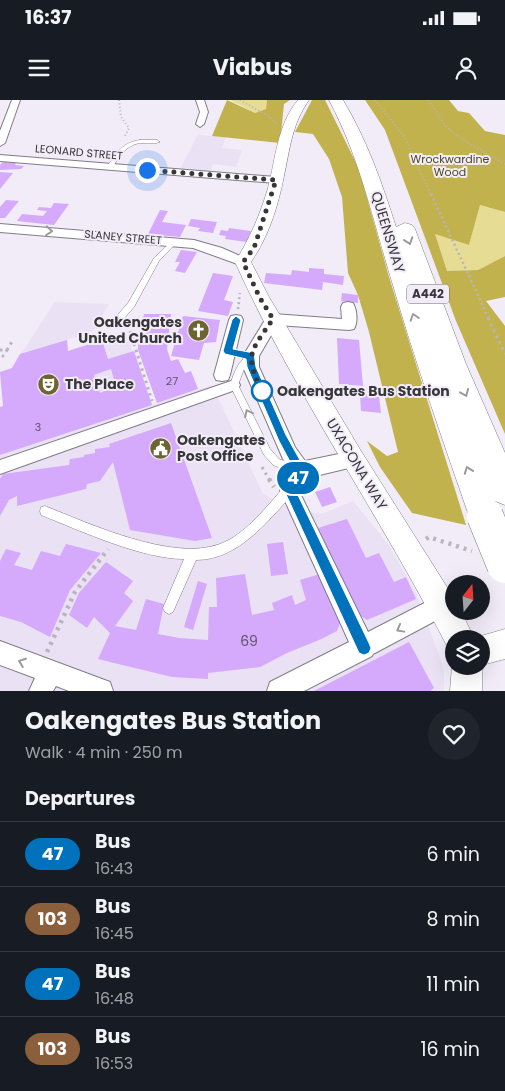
<!DOCTYPE html>
<html lang="en">
<head>
<meta charset="utf-8">
<style>
  :root { --surface:#171b24; --page:#20242c; --text:#f1f3f6; --muted:#9ea1a6; --line:#363941 }
  body { margin:0; font-family:Poppins,sans-serif; background:var(--page); color:var(--text); height:100vh; display:flex; flex-direction:column; font-size:19px; white-space:nowrap }
  * { box-sizing:border-box; margin:0 }
  p { font-size:16px; color:var(--muted) }
  .icon { flex:none; width:28px; height:28px; fill:none; stroke:currentColor; stroke-width:2; stroke-linecap:round; stroke-linejoin:round }
  .map { position:relative; height:591px; overflow:hidden }
  .details { display:flex; flex-direction:column; background:var(--surface); flex:1 }
  .details>* { flex:none }
  .badge { padding:0 10px; border-radius:16px; font-size:18px; line-height:32px }
  .needle { width:32px; rotate:17deg }
  .buttons { position:absolute; left:445px; top:475px; display:grid; gap:10px }
  .buttons a { display:grid; place-items:center; width:45px; height:45px; border-radius:50%; background:var(--surface); box-shadow:0 5px 20px #0002; font-size:25px }
  .you { position:absolute; width:25px; height:25px; margin:-12px; border:4px solid #fff; border-radius:50%; background:#1a73e8; box-shadow:0 0 0 8px #1a73e833 }
  .map>.badge { position:absolute; translate:-50% -50%; box-shadow:0 0 0 2px #fff }
  h2 { padding:0 25px; font-size:19px; line-height:45px }
  .round { display:grid; place-items:center; flex:none; width:52px; height:52px; border-radius:26px; background:var(--page) }
  .headline { display:flex; align-items:center; justify-content:space-between; height:85px; padding:0 25px }
  h1 { font-size:24px; font-weight:700; line-height:38px }
  ul { padding:0; list-style:none }
  li { display:flex; align-items:center; gap:15px; height:65px; padding:0 25px; border-top:1px solid var(--line) }
  li div { flex:1 }
  li b { display:block; font-size:19px }
  li em { font-style:normal }
  li .badge { min-width:55px; font-weight:700; text-align:center }
  .status { display:flex; justify-content:space-between; align-items:center; height:35px; padding:0 25px; background:var(--surface); direction:ltr }
  .status svg { height:14px; fill:currentColor }
  header { display:flex; justify-content:space-between; align-items:center; height:65px; padding:0 25px; background:var(--surface); font-size:22px; font-weight:700 }
  .map>svg:first-child { display:block }
</style>
</head>
<body>
<div class="status"><b>16:37</b><svg viewBox="0 0 49 12"><path d="M0 12V9h3v3zM5 12V6h3v6zM10 12V3h3v9zM15 12V0h3v12zM26 1h20v11H26zM47 4h2v5h-2z"/></svg></div>
<header><svg class="icon" aria-label="menu" viewBox="0 0 24 24"><path d="M4 6h16M4 12h16M4 18h16"/></svg>Viabus<svg class="icon" aria-label="person" viewBox="0 0 24 24"><circle cx="12" cy="8" r="4"/><path d="M4 21q1-7 8-7t8 7"/></svg></header>
<div class="map">
<svg width="505" height="591" viewBox="0 0 505 591">
  <rect width="100%" height="100%" fill="#f2ecf8"/>
  <g fill="#eae1f4">
    <polygon points="198,35 226,37 222,48 242,50 236,67 213,64 210,72 180,69"/>
    <polygon points="55,202 109,204 94,230 67,240 68,251 12,268"/>
    <polygon points="125,230 152,305 212,285 263,394 293,410 322,414 353,401 388,444 416,493 444,569 444,591 0,591 0,355 100,293 94,275 111,269 102,240"/>
  </g>
  <g fill="#e6dc94">
    <polygon points="230,0 267,0 266,9 255,13"/>
    <polygon points="480,105 505,112 505,156 478,170 447,171 434,133 469,145"/>
  </g>
  <g fill="#c1b24d">
    <polygon points="227,0 255,13 266,9 267,0 290,0 284,4 280,43 212,36"/>
    <polygon points="312,0 325,0 359,69 389,177 466,425 412,413 380,367 367,341 387,356 398,352 369,232 358,195 348,173 342,97 329,59 313,34 295,32"/>
    <polygon points="365,0 449,0 458,11 469,13 485,31 505,35 505,112 480,105 469,145 435,134 447,171 478,170 505,156 505,197 486,201 505,226 505,334 456,221 385,30"/>
  </g>
  <g fill="#d5a9fc" fill-rule="evenodd">
    <polygon points="3,62 16,63 15,65 24,66 21,69 0,70 0,65"/>
    <polygon points="0,72 13,73 0,89"/>
    <polygon points="6,100 19,101 5,118 0,118 0,107"/>
    <polygon points="54,103 69,104 54,125 17,121 22,114 43,116 47,111 37,110 39,107 51,108"/>
    <polygon points="160,110 168,111 162,122 186,125 180,137 148,134"/>
    <polygon points="191,119 217,122 213,133 198,131 200,128 188,126"/>
    <polygon points="229,128 251,131 247,142 225,139 226,136 219,135 221,130 228,131"/>
    <polygon points="181,150 197,152 185,173 175,171 180,162 175,162"/>
    <polygon points="309,168 324,169 324,174 344,176 343,185 323,182 322,190 264,183 266,173 291,175 292,170 309,172"/>
    <polygon points="213,173 233,176 224,200 233,202 228,216 198,211"/>
    <polygon points="342,193 358,195 358,203 341,201"/>
    <polygon points="144,214 171,214 167,249 171,261 178,259 185,273 191,271 198,289 157,303 138,250 138,241"/>
    <polygon points="183,216 220,220 216,242 204,243 199,260 171,256"/>
    <polygon points="337,238 359,240 363,286 339,284"/>
    <path d="M67,240L68,251L102,240L108,259L134,251L152,305L0,355V307L3,306L0,272L12,268L20,254ZM111,269L116,286L100,293L94,275Z"/>
    <polygon points="360,295 379,296 381,313 361,311"/>
    <polygon points="171,323 212,438 195,441 130,430 113,362 100,381 87,384 86,389 17,406 17,396 9,400 0,416 0,379 3,374 69,365 70,359 84,357 84,355 95,353 95,349 110,347 109,344"/>
    <polygon points="330,387 337,402 322,407 315,392"/>
    <polygon points="347,419 366,458 379,453 394,482 406,477 416,499 367,520 358,514 318,428"/>
    <polygon points="283,442 288,474 271,476 267,444"/>
    <polygon points="66,444 101,453 70,490 50,537 21,522 0,516 0,461 6,449 21,453 14,465 32,470 41,451 60,456"/>
    <polygon points="106,462 133,481 124,493 133,501 115,526 136,530 146,499 164,504 158,534 179,538 208,540 209,507 217,507 216,478 245,474 252,515 274,510 272,503 292,495 295,505 306,500 300,480 320,474 341,520 337,531 319,540 287,553 260,567 208,573 208,579 172,577 98,559 110,533 94,517 87,528 69,515 79,493"/>
    <polygon points="198,481 207,484 193,530 184,527"/>
    <polygon points="409,542 434,588 430,591 314,591"/>
  </g>
  <g fill="none" stroke-linecap="round" stroke-linejoin="round">
    <defs>
      <g id="service">
        <path d="M140,40H157L160,42C155,44 149,43 143,43C127,43 120,56 112,68H108L107,67C116,53 123,42 140,40Z"/>
        <polygon points="174,140 177,142 159,161 134,207 120,223 114,223 113,221 114,219 128,203 154,158 172,141"/>
        <path d="M250,254L254,257L244,269L238,285L270,349L279,359L301,367L303,370L301,373L298,375L273,365L264,355L230,285C234,273 238,260 250,254Z"/>
        <path d="M289,385L293,386L294,390L293,394C267,422 238,460 196,460L173,512L169,514L165,512L163,508L184,459C142,459 81,431 41,415L40,411L41,407L45,406C90,424 173,462 220,444C245,435 268,405 285,386Z"/>
      </g>
      <polygon id="pedestrian" points="234,280 238,281 240,285 238,289 0,374 0,360"/>
      <g id="minor">
        <polygon points="12,0 20,0 5,43 0,46 0,31"/>
        <polygon points="196,0 204,0 208,12 204,24 200,27 196,24 200,12"/>
        <polygon points="0,55 276,77 281,80 276,83 0,61"/>
        <polygon points="0,124 194,140 222,148 247,159 249,162 243,166 193,148 0,132"/>
        <path d="M348,202L353,203C357,210 358,222 354,229L349,230L277,225L259,256V267L295,347L305,361L353,351L359,353L362,359L359,365L353,367L307,378L299,391L368,532L442,494L450,497L453,505L450,513L373,554L372,556L304,591H267L270,582L349,542L280,390L291,371L283,359L243,267V256L268,215L273,214L342,219L341,207L343,203Z"/>
        <polygon points="236,215 241,216 243,220 230,275 228,280 222,281 216,280 214,275 229,220 231,216"/>
        <polygon points="0,541 110,582 113,591 69,591 56,586 53,591 29,591 35,578 0,565"/>
      </g>
      <path id="tertiary" d="M298,0H309C292,24 290,48 284,76C278,106 269,136 251,162L269,197L361,351L452,495L454,511H461L474,538L505,529V559L482,565V591H450L452,566L454,561V566H481V539H454V551L449,550C382,418 296,297 235,162C250,138 260,115 268,88C276,58 277,25 298,0Z"/>
      <path id="trunk" d="M329,0H343C367,40 382,83 396,127L405,123L412,125L415,129L466,264L505,353V405L495,401L501,416L497,428L485,432L473,428L469,416C442,338 415,261 392,182C373,120 360,58 329,0Z"/>
    </defs>
    <use href="#service" stroke="#817c86" stroke-width="1"/>
    <use href="#pedestrian" stroke="#817c86" stroke-width="2"/>
    <use href="#minor" stroke="#817c86" stroke-width="2"/>
    <use href="#tertiary" stroke="#817c86" stroke-width="1"/>
    <use href="#trunk" stroke="#817c86" stroke-width="1"/>
    <g stroke="#b9b4bd" stroke-width="2" stroke-dasharray="1 2.5" stroke-linecap="butt">
      <polyline points="119,0 121,17 129,28 124,38"/>
      <polyline points="240,0 268,16 277,24"/>
      <polyline points="375,0 404,36 431,95"/>
      <polyline points="428,0 445,25 457,36 505,64"/>
    </g>
    <g stroke="#b9b4bd" stroke-width="2.5" stroke-dasharray="2 3" stroke-linecap="butt">
      <polyline points="431,94 489,219"/>
      <polyline points="238,209 240,193"/>
    </g>
    <g stroke="#b9b4bd" stroke-width="3" stroke-dasharray="2.5 4" stroke-linecap="butt">
      <polyline points="488,218 505,254"/>
      <polyline points="128,225 152,301"/>
      <polyline points="0,250 7,250 3,256 0,255"/>
      <polyline points="7,250 13,240"/>
      <polyline points="262,367 270,381"/>
    </g>
    <g stroke="#b9b4bd" stroke-width="4.5" stroke-dasharray="3 5" stroke-linecap="butt">
      <polyline points="269,379 274,387"/>
      <polyline points="426,439 429,437 472,451"/>
      <polyline points="47,552 75,492 108,449"/>
    </g>
    <use href="#service" fill="#fff" fill-rule="evenodd"/>
    <use href="#pedestrian" fill="#fff" fill-rule="evenodd"/>
    <use href="#minor" fill="#fff" fill-rule="evenodd"/>
    <use href="#tertiary" fill="#fff" fill-rule="evenodd"/>
    <use href="#trunk" fill="#fff" fill-rule="evenodd"/>
    <defs>
      <polyline id="trunk-bridge" points="485,416 505,465"/>
    </defs>
    <use href="#trunk-bridge" stroke="#817c86" stroke-width="37" stroke-linecap="butt"/>
    <use href="#trunk-bridge" stroke="#fff" stroke-width="36"/>
  </g>
  <defs><path id="oneway-chevron" d="M-2-3.5L2.5 0L-2 3.5" fill="none" stroke-width="1.6" stroke-linecap="round" stroke-linejoin="round" transform="scale(1.25)"/></defs>
  <g stroke="#9c9a9c">
    <use href="#oneway-chevron" transform="translate(49 131) rotate(5)"/>
    <use href="#oneway-chevron" transform="translate(409 141) rotate(71)"/>
    <use href="#oneway-chevron" transform="translate(414 217) rotate(-108)"/>
    <use href="#oneway-chevron" transform="translate(465 293) rotate(67)"/>
    <use href="#oneway-chevron" transform="translate(248 313) rotate(-116)"/>
    <use href="#oneway-chevron" transform="translate(468 370) rotate(-110)"/>
    <use href="#oneway-chevron" transform="translate(400 529) rotate(151)"/>
    <use href="#oneway-chevron" transform="translate(22 562) rotate(-159)"/>
  </g>
  <polygon fill="#0072bc" stroke="#fff" points="236,216 241,220 233,249 254,253 256,267 286,335 306,371 296,391 369,543 371,548 369,553 364,555 359,553 284,390 295,371 279,341 247,267 246,259 225,254 223,251 232,220"/>
  <g fill="none" stroke-linecap="round" stroke-linejoin="round">
    <path stroke="#38363a" stroke-width="5" stroke-dasharray="0 9" d="M147,70L276,80L254,148L243,162L260,198L273,219C248,255 245,254 263,294L262,291"/>
  </g>
  <defs>
    <symbol id="church-disc" viewBox="-11 -11 22 22"><circle r="9.5" fill="#6c6531" stroke="#f2ecf8"/><path d="M-1.2-6h2.4v3.5h3.3v2.4h-3.3V6h-2.4V-.1h-3.3v-2.4h3.3Z" fill="#fff"/></symbol>
    <symbol id="theatre-disc" viewBox="-11 -11 22 22"><circle r="9.5" fill="#6c6531" stroke="#f2ecf8"/><path d="M-5-5.5Q0-4 5-5.5V0Q5 5 0 6Q-5 5-5 0ZM-3.3-2.5H-1v1.5H-3.3ZM1-2.5H3.3v1.5H1ZM-2.8 1Q0 5.5 2.8 1Z" fill="#fff"/></symbol>
    <symbol id="civic-disc" viewBox="-11 -11 22 22"><circle r="9.5" fill="#6c6531" stroke="#f2ecf8"/><path d="M-.6-6.5H3V-4.5H.6V-3L4-1V1h2V6H-6V1h2V-1L-.6-3ZM-1.2 2.5V6h2.4V2.5Z" fill="#fff"/></symbol>
  </defs>
  <g fill-rule="evenodd">
    <use href="#church-disc" x="186" y="218" width="25" height="25"/>
    <use href="#theatre-disc" x="36" y="272" width="25" height="25"/>
    <use href="#civic-disc" x="148" y="336" width="25" height="25"/>
  </g>
  <circle fill="#fff" stroke="#0072bc" stroke-width="2.5" cx="262" cy="291" r="10"/>
  <g text-anchor="middle" stroke-width="4" stroke-linejoin="round" paint-order="stroke">
    <g font-size="11" fill="#38363a" stroke="#f2ecf8">
      <text transform="translate(79 52) rotate(5)" y="4">LEONARD STREET</text>
      <text transform="translate(123 137) rotate(5)" y="4">SLANEY STREET</text>
    </g>
    <g font-size="11" fill="#4d461c" stroke="#f2ecf8">
      <text x="450" y="63">Wrockwardine<tspan x="450" dy="13">Wood</tspan></text>
    </g>
    <g font-size="11" fill="#5f536a">
      <text x="172" y="285">27</text>
      <text x="38" y="331">3</text>
    </g>
    <rect fill="#f2ecf8" stroke="#706d73" stroke-width="1" x="407" y="184.5" width="42" height="19" rx="4"/>
    <g font-size="12" font-weight="bold" fill="#38363a">
      <text x="428" y="198">A442</text>
    </g>
    <g font-size="14" fill="#38363a" stroke="#f2ecf8">
      <text transform="translate(388 132) rotate(73)" y="5">QUEENSWAY</text>
      <text transform="translate(357 364) rotate(59)" y="5">UXACONA WAY</text>
    </g>
    <g font-size="14" font-weight="bold" fill="#38363a" stroke="#f2ecf8" text-anchor="start">
      <text x="182" y="227" text-anchor="end">Oakengates<tspan x="182" dy="16">United Church</tspan></text>
      <text x="65" y="289">The Place</text>
      <text x="177" y="345">Oakengates<tspan x="177" dy="16">Post Office</tspan></text>
    </g>
    <g font-size="14" font-weight="bold" fill="#38363a" stroke="#f2ecf8" text-anchor="start">
      <text x="277" y="296">Oakengates Bus Station</text>
    </g>
    <g font-size="14" fill="#5f536a">
      <text x="249" y="546">69</text>
    </g>
  </g>
</svg>
<div class="buttons">
<a><svg class="needle" viewBox="-14 -14 28 28"><path d="M0-13l5 13h-10z" fill="#e53935"/><path d="M0 13l5-13h-10z" fill="#9ea1a6"/></svg></a>
<a><svg class="icon" aria-label="layers" viewBox="0 0 24 24"><path d="M12 4l9 5-9 5-9-5zM3 14l9 5 9-5"/></svg></a>
</div>
<div class="you" style="left:147px;top:70px"></div>
<b class="badge" style="left:298px;top:378px;background:#0072bc;color:#fff">47</b>
</div>
<section class="details">
<div class="headline"><div><h1>Oakengates Bus Station</h1><p>Walk · 4 min · 250 m</p></div><a class="round"><svg class="icon" aria-label="heart" viewBox="0 0 24 24"><path d="M12 20l-8-8c-3-5 5-10 8-4 3-6 11-1 8 4z"/></svg></a></div>
<h2>Departures</h2>
<ul>
<li><span class="badge" style="background:#0072bc;color:#fff">47</span><div><b>Bus</b><p>16:43</p></div><em>6 min</em></li>
<li><span class="badge" style="background:#8b5e3c;color:#fff">103</span><div><b>Bus</b><p>16:45</p></div><em>8 min</em></li>
<li><span class="badge" style="background:#0072bc;color:#fff">47</span><div><b>Bus</b><p>16:48</p></div><em>11 min</em></li>
<li><span class="badge" style="background:#8b5e3c;color:#fff">103</span><div><b>Bus</b><p>16:53</p></div><em>16 min</em></li>
</ul>
</section>
</body>
</html>
